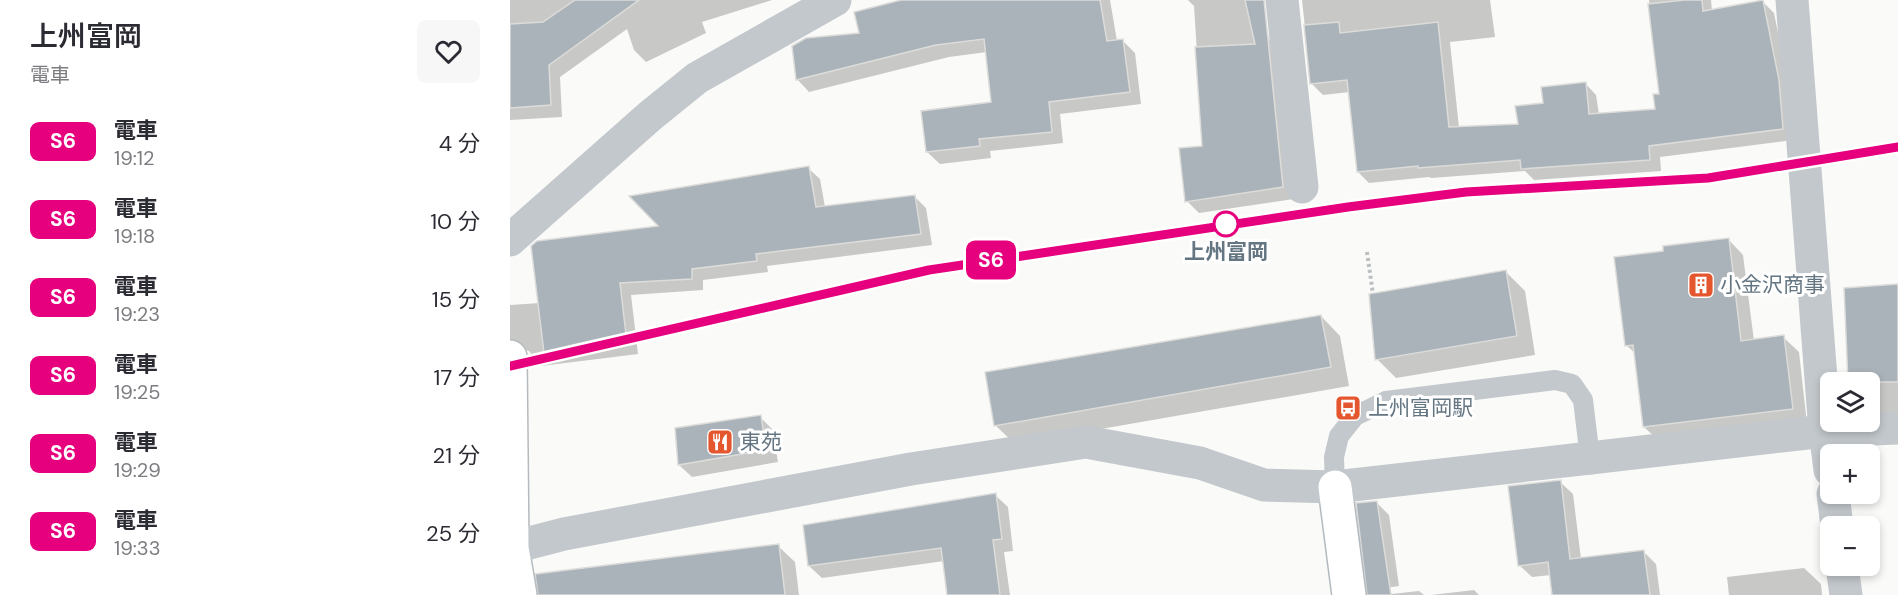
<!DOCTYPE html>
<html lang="ja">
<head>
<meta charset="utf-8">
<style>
  :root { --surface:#fff; --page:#f7f7f7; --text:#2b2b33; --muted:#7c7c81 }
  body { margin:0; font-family:"DM Sans","Noto Sans JP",sans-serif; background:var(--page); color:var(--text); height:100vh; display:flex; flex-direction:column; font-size:22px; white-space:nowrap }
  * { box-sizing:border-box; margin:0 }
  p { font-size:20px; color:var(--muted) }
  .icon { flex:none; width:33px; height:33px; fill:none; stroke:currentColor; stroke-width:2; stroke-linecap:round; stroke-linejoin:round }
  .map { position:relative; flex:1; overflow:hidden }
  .drawer { display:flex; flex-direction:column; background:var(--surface); width:510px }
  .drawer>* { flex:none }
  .badge { padding:0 12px; border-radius:9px; font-size:21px; line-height:39px }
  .tools { position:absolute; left:1310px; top:372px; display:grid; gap:12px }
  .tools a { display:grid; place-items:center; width:60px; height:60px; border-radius:9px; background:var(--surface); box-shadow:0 3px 9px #0003; font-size:30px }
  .map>.badge { position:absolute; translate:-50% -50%; box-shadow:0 0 0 3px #fff }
  .round { display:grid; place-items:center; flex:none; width:63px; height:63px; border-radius:9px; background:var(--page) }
  .headline { display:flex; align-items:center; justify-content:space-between; height:102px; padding:0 30px }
  h1 { font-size:28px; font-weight:600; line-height:45px }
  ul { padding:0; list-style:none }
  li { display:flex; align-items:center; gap:18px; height:78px; padding:0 30px }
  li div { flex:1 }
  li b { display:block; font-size:22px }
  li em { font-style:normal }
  li .badge { min-width:66px; font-weight:700; text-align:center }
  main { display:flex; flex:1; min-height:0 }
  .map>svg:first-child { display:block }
</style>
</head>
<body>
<main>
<section class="drawer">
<div class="headline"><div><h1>上州富岡</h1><p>電車</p></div><a class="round"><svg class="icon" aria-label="heart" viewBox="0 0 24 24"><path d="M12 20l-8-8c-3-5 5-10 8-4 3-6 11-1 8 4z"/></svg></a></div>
<ul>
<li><span class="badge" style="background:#e6007e;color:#fff">S6</span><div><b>電車</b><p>19:12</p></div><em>4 分</em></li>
<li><span class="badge" style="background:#e6007e;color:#fff">S6</span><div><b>電車</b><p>19:18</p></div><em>10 分</em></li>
<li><span class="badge" style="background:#e6007e;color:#fff">S6</span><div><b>電車</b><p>19:23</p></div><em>15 分</em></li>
<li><span class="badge" style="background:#e6007e;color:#fff">S6</span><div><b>電車</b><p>19:25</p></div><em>17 分</em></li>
<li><span class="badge" style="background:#e6007e;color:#fff">S6</span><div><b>電車</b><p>19:29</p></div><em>21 分</em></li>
<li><span class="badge" style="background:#e6007e;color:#fff">S6</span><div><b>電車</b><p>19:33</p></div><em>25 分</em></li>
</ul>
</section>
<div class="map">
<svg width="1388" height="595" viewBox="0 0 1388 595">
  <rect width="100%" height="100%" fill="#fafaf8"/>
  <g fill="#0003">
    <polygon points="0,0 262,0 192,22 196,33 136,62 124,50 117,29 50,77 52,117 0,120"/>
    <polygon points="397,0 600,0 607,41 613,41 625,53 631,104 550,114 553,143 480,151 481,158 430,164 417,152 482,104 477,52 439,57 299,92 287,79"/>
    <polygon points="678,0 750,0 774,102 784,199 689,213 677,201 693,147 684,6"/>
    <polygon points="792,0 980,0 985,37 940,42 949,128 1009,125 1035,104 1075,83 1086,95 1089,114 1147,110 1150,95 1139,0 1201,0 1202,11 1253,2 1264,13 1280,93 1284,140 1150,157 1151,171 1024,180 1015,171 921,178 919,177 859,183 848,172 840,92 813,95 801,83"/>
    <polygon points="298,168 310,179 315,207 404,196 416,208 422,245 257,266 258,272 193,280 193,290 121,295 128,354 31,366 19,351 12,349 0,354 0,305 30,303 152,227"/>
    <polygon points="1218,239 1233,255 1244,341 1273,337 1289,352 1297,424 1150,442 1134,427 1126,354 1116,345 1155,252"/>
    <polygon points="996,272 1015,291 1025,355 886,378 867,359"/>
    <polygon points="1388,285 1388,419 1370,421 1359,412 1359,382 1340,382 1336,290"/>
    <polygon points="811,316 830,336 839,386 505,444 485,425"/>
    <polygon points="250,417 262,429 268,462 182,477 169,465"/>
    <polygon points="1050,482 1063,494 1071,559 1134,552 1146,564 1150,595 1043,595 1041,575 1022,577 1009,565"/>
    <polygon points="485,495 498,507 503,551 494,552 500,595 439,595 434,561 312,578 299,566"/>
    <polygon points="867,503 879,515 889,586 869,589"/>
    <polygon points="268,546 285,562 289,595 84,595"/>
    <polygon points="1294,568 1311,584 1312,595 1219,595 1217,577"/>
    <polygon points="964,590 969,595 921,595"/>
    <polygon points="909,591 914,595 872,595"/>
  </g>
  <g fill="#aab3b9" stroke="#dcdcda" stroke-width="1.5">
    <polygon points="65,0 129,0 39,65 41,105 0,108 0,24 33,22"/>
    <polygon points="391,0 590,0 597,41 613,39 620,92 539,102 542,132 469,139 470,146 416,152 411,111 481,102 474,39 426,45 286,80 282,46 296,38 349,33 344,12"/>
    <polygon points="735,0 754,0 773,187 675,202 669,148 692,146 685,47 745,44"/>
    <polygon points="1174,0 1192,0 1193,11 1253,0 1269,80 1273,129 1139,146 1140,160 1011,169 1010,160 908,168 908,166 847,172 837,80 800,84 794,25 829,22 830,33 928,22 939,127 1008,124 1005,106 1033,103 1031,87 1076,82 1079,114 1145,109 1143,94 1149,94 1138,4"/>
    <polygon points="299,166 306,207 405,195 411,234 246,254 247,261 182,269 182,279 110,283 117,343 34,353 21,246 27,241 148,226 119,196"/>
    <polygon points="1219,238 1231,341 1274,335 1283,409 1133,427 1123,345 1115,346 1104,257 1153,251 1153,246"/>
    <polygon points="996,270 1007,336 865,360 859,294"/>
    <polygon points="1388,284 1388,382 1338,382 1334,288"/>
    <polygon points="811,315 821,367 484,426 475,372"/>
    <polygon points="251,415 256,450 168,465 165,428"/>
    <polygon points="1051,480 1060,559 1134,550 1140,595 1042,595 1038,562 1008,566 998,486"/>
    <polygon points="486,493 492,539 483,540 490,595 437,595 431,548 298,566 293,525"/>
    <polygon points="867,501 881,595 857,595 846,503"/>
    <polygon points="269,544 275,595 28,595 25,574"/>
  </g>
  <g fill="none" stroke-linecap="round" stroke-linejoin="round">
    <defs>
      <polyline id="secondary" points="825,487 839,595"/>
      <polyline id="primary" points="0,357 2,548 10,595"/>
    </defs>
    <use href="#secondary" stroke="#b3babf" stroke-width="36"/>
    <use href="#primary" stroke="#b5babe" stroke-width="36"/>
    <polyline stroke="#bbbfc2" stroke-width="4" stroke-dasharray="3 3" stroke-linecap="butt" points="857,252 863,294"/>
    <polyline stroke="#c3c8cc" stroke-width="20" points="825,487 824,457 829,436 845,416 876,401 1045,380 1062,384 1073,400 1080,458"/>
    <g stroke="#c3c8cc" stroke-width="33">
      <polyline points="772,0 792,187"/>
      <polyline points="1282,0 1315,431 1320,470"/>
      <polyline points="0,240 140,116 187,78 325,0"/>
      <polyline points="1080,458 1315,431 1388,428"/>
      <polyline points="1323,494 1327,526"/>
      <polyline points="0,548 54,534 401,469 576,442 690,463 754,485 825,487"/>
      <polyline points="1332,566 1336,595"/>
    </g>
    <polyline stroke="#c3c8cc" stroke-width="33" points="825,487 1080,458"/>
    <use href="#secondary" stroke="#fff" stroke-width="33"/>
    <use href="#primary" stroke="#fff" stroke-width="33"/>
    <defs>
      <polyline id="rail" points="0,366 419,270 838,207 956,192 1198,179 1388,147"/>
    </defs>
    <use href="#rail" stroke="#a2aab0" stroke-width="7"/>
    <use href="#rail" stroke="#fff" stroke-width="4.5" stroke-dasharray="14" stroke-linecap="butt"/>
  </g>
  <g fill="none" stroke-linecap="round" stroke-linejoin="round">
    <defs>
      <polyline id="line" points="0,366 419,270 838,207 956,192 1198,178 1388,147"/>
    </defs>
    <use href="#line" stroke="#fff" stroke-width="14"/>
    <use href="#line" stroke="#e6007e" stroke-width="9"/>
  </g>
  <defs>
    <symbol id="building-square" viewBox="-11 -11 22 22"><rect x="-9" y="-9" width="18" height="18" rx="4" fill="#e4572e" stroke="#fff"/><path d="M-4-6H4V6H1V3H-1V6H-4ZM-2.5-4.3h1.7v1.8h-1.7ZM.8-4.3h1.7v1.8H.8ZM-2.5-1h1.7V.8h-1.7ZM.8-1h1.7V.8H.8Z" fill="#fff"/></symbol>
    <symbol id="bus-square" viewBox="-11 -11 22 22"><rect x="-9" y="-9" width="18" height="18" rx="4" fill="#e4572e" stroke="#fff"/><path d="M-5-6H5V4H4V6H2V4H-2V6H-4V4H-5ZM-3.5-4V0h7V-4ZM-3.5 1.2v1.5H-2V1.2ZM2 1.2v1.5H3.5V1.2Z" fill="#fff"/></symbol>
    <symbol id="restaurant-square" viewBox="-11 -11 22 22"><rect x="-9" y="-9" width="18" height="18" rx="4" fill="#e4572e" stroke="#fff"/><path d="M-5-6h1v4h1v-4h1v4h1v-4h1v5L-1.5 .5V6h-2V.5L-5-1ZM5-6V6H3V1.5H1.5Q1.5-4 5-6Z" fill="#fff"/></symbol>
  </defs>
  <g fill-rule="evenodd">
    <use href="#building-square" x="1176" y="270" width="30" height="30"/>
    <use href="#bus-square" x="823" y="393" width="30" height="30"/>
    <use href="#restaurant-square" x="195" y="427" width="30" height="30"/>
  </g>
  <circle fill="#fff" stroke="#e6007e" stroke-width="3" cx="716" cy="224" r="12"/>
  <g text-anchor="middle" stroke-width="6" stroke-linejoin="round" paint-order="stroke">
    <g font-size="21" font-weight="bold" fill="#657683" stroke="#fff">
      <text x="716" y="259">上州富岡</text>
    </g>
    <g font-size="21" fill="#657683" stroke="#fff" text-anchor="start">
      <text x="1210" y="292">小金沢商事</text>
      <text x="858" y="415">上州富岡駅</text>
      <text x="230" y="449">東苑</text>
    </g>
  </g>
</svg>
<div class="tools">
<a><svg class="icon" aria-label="layers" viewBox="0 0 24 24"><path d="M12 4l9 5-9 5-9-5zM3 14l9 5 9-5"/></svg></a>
<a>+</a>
<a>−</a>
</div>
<b class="badge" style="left:481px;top:260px;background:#e6007e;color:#fff">S6</b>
</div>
</main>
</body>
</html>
